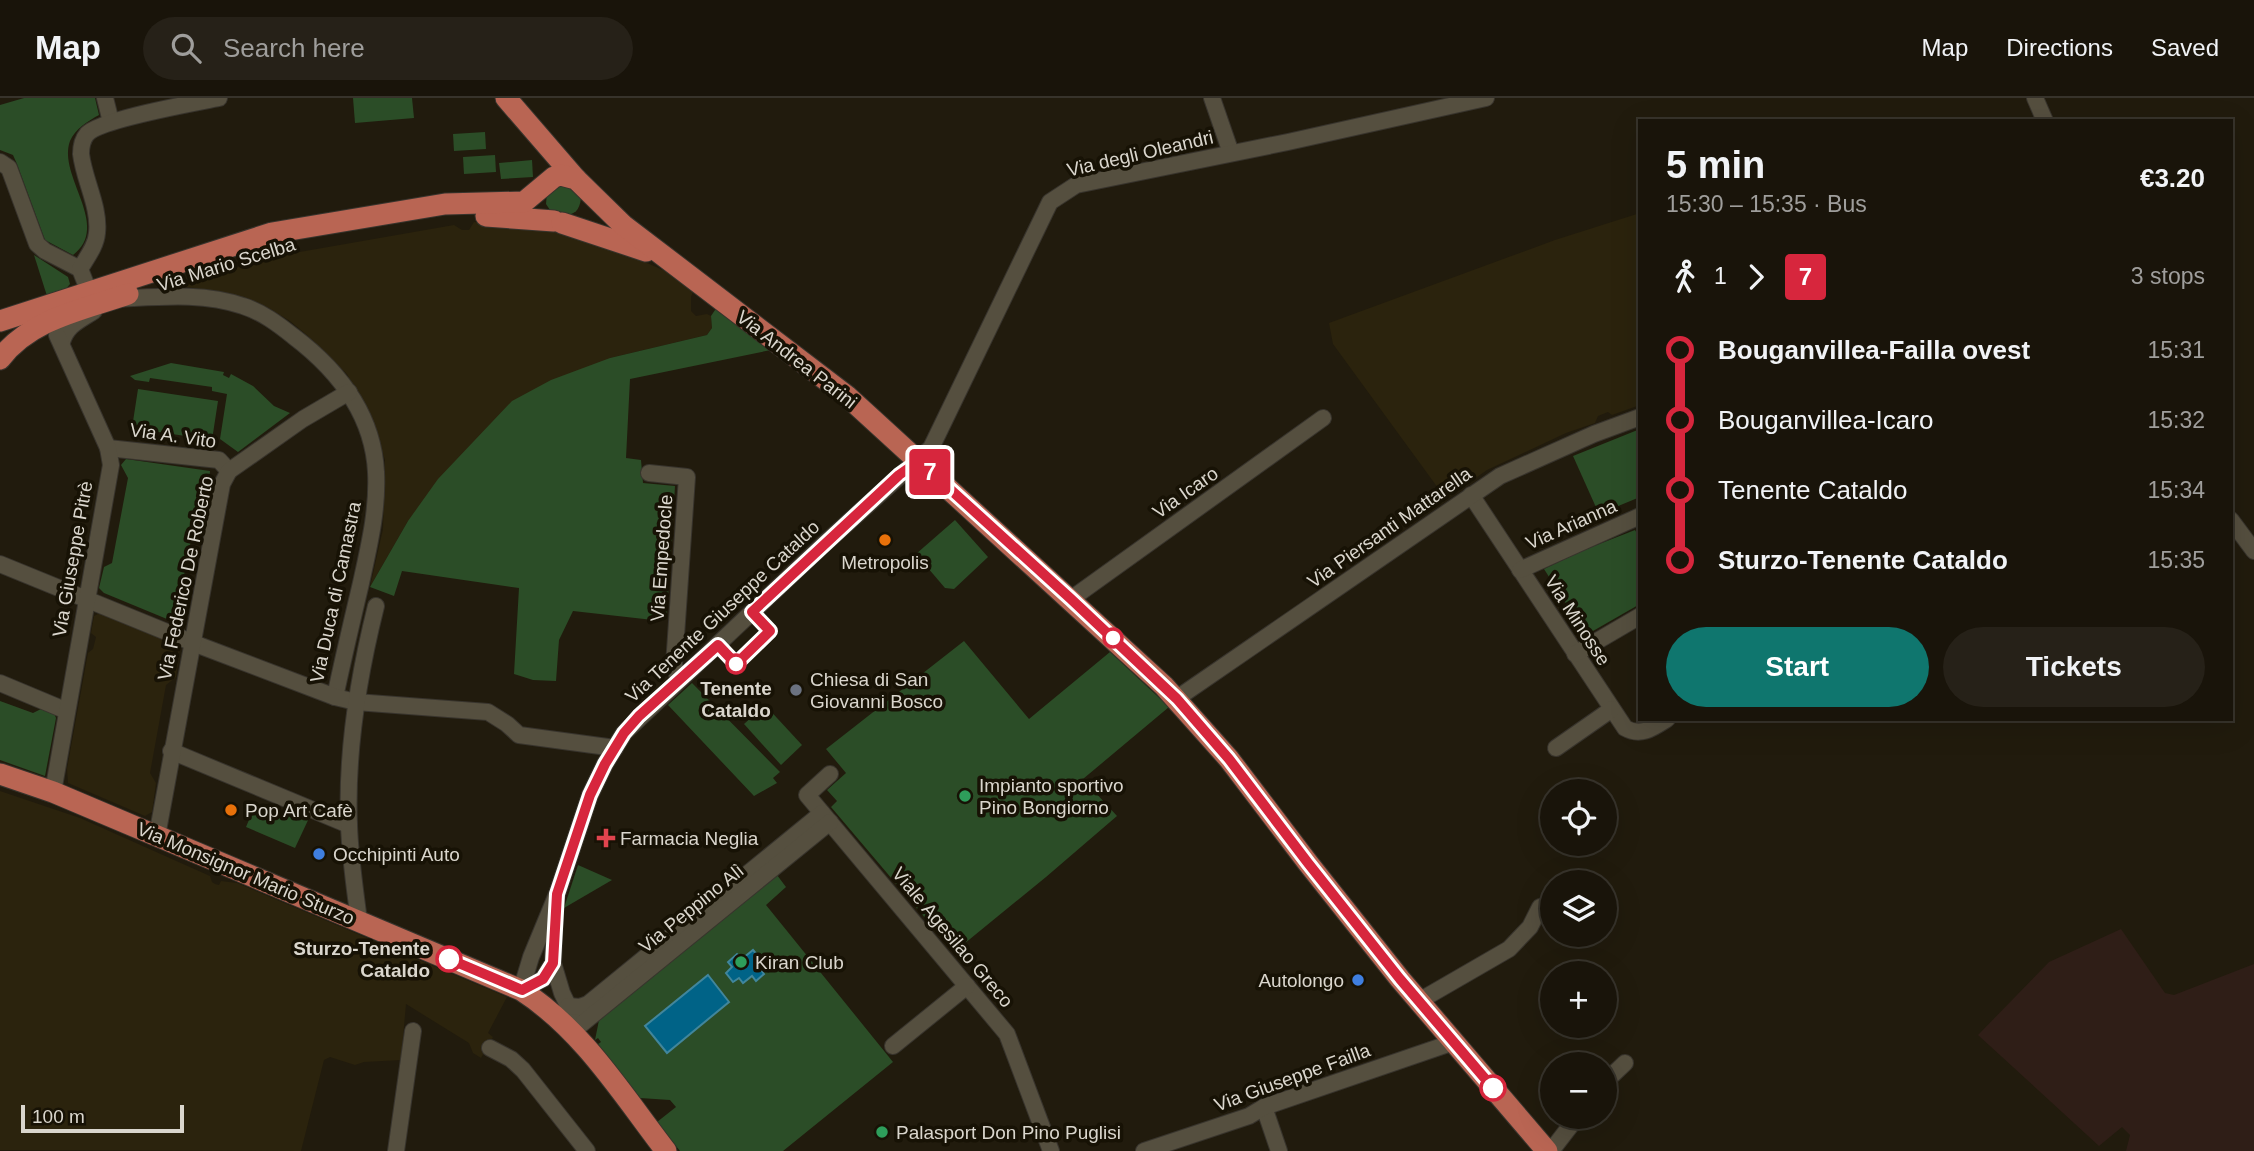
<!DOCTYPE html>
<html lang="en">
<head>
<meta charset="utf-8">
<style>
  :root { --surface:#19140a; --page:#262118; --text:#f1f3f6; --muted:#9f9e9c; --line:#37332b; --accent:#0f766e }
  body { margin:0; font-family:Arial,sans-serif; background:var(--page); color:var(--text); height:100vh; display:flex; flex-direction:column; font-size:26px; white-space:nowrap }
  * { box-sizing:border-box; margin:0 }
  p { font-size:23px; color:var(--muted) }
  .icon { flex:none; width:38px; height:38px; fill:none; stroke:currentColor; stroke-width:2; stroke-linecap:round; stroke-linejoin:round }
  .map { position:relative; flex:1; overflow:hidden }
  .panel { position:absolute; left:1638px; top:21px; width:595px; height:602px; display:flex; flex-direction:column; background:var(--surface); border-radius:0px; box-shadow:0 7px 28px #0002,0 0 0 2px var(--line) }
  .panel>* { flex:none }
  .badge { padding:0 14px; border-radius:5px; font-size:24px; line-height:46px }
  .buttons { position:absolute; left:1540px; top:681px; display:grid; gap:14px }
  .buttons a { display:grid; place-items:center; width:77px; height:77px; border-radius:50%; background:var(--surface); box-shadow:0 7px 28px #0002,0 0 0 2px var(--line); font-size:35px }
  .scale { position:absolute; left:21px; bottom:18px; width:163px; box-sizing:border-box; padding-left:7px; border:4px solid #dad6cd; border-top:0; font-size:19px; line-height:24px; white-space:nowrap; color:#dad6cd; -webkit-text-stroke:5px #171205; paint-order:stroke }
  .map>.badge { position:absolute; translate:-50% -50%; box-shadow:0 0 0 4px #fff }
  .legs { display:flex; align-items:center; gap:10px; height:77px; padding:0 28px; font-size:23px }
  .legs p { margin-inline-start:auto }
  .overview { display:flex; align-items:center; justify-content:space-between; height:119px; padding:0 28px }
  h1 { font-size:38px; font-weight:600; line-height:52px }
  .cta { display:flex; gap:14px; margin-top:auto; padding:14px 28px }
  .cta a { flex:1; height:80px; border-radius:42px; background:var(--accent); color:#fff; font-size:28px; font-weight:600; line-height:80px; text-align:center }
  .cta a+a { background:var(--page); color:var(--text) }
  ul { padding:0 28px; list-style:none }
  li { display:flex; align-items:center; gap:24px; height:70px; font-size:26px }
  li i { display:grid; place-items:center; width:10px; height:100%; margin:0 9px; background:currentColor }
  li i::after { content:''; width:18px; height:18px; margin:-9px; border:5px solid; border-radius:50%; background:var(--surface) }
  li p { margin-inline-start:auto }
  li:first-child i { background:linear-gradient(#0000 50%,currentColor 0) }
  li:last-child i { background:linear-gradient(currentColor 50%,#0000 0) }
  header { display:flex; align-items:center; gap:42px; box-sizing:border-box; height:98px; padding:0 35px; background:var(--surface); border-bottom:2px solid var(--line) }
  header strong { font-size:33px }
  nav { display:flex; gap:38px; margin-inline-start:auto; font-size:24px }
  .search { width:490px; height:63px; background:var(--page); display:flex; align-items:center; gap:18px; box-sizing:border-box; padding:0 24px; border-radius:38px; color:var(--muted); font-size:26px }
  .map>svg:first-child { display:block }
</style>
</head>
<body>
<header>
<strong>Map</strong>
<div class="search"><svg class="icon" aria-label="search" viewBox="0 0 24 24"><circle cx="10" cy="10" r="6"/><path d="M15 15l6 6"/></svg>Search here</div>
<nav><a>Map</a><a>Directions</a><a>Saved</a></nav>
</header>
<div class="map">
<svg width="2254" height="1053" viewBox="0 0 2254 1053">
  <rect width="100%" height="100%" fill="#211b0d"/>
  <g fill="#2b230d">
    <polygon points="1640,115 1640,307 1612,317 1608,314 1598,318 1595,325 1566,335 1487,372 1446,401 1333,246 1329,225 1555,142"/>
    <polygon points="474,124 563,132 589,140 677,178 694,191 691,199 691,213 696,218 707,216 711,218 712,230 707,237 610,260 408,423 370,489 383,431 385,362 371,320 347,276 308,238 290,223 270,211 248,201 218,193 177,188 271,159 454,127 462,132 469,132"/>
    <polygon points="100,515 180,548 176,579 166,587 150,675 156,685 152,714 145,718 68,685 67,671 88,555 93,551 96,539 91,535 94,518"/>
    <polygon points="0,693 80,720 210,778 212,784 215,786 219,787 221,783 237,785 507,899 488,935 493,939 481,960 473,955 469,945 406,906 401,962 364,964 355,967 330,959 324,962 301,1053 0,1052"/>
  </g>
  <polygon fill="#2f1e17" points="2121,831 2165,895 2174,897 2254,866 2254,1053 2126,1053 2130,1037 2122,1029 2099,1048 1978,937 2049,864"/>
  <g fill="#2b4d27">
    <path d="M24,0H95L99,17C88,23 75,31 70,43C57,78 112,128 73,157L45,142L17,66L13,57L0,52V7Z"/>
    <polygon points="353,0 412,0 414,20 355,25"/>
    <polygon points="485,34 486,51 454,53 453,36"/>
    <polygon points="495,57 496,74 464,76 463,59"/>
    <polygon points="532,62 533,79 501,81 499,65"/>
    <path d="M566,83L581,100C579,119 568,118 552,115L546,106L547,94Z"/>
    <polygon points="34,157 68,179 70,186 65,192 47,198"/>
    <polygon points="717,209 771,252 630,281 626,360 641,362 643,385 675,388 667,514 662,523 573,513 559,542 556,583 533,582 514,576 519,490 402,473 394,498 370,489 408,423 438,381 512,303 551,282 610,260 707,237 712,230 711,218"/>
    <polygon points="171,265 224,274 223,277 229,280 231,276 253,288 274,308 290,315 238,354 220,341 227,296 212,293 212,289 150,280 149,284 135,282 130,278"/>
    <polygon points="138,291 218,303 212,342 132,330"/>
    <polygon points="1640,331 1640,399 1599,416 1573,358"/>
    <polygon points="126,361 210,373 207,408 196,417 179,503 185,514 185,523 179,526 104,495 99,490 104,469 112,465 128,380 121,367"/>
    <polygon points="955,422 988,459 954,491 945,490 916,456"/>
    <polygon points="1635,432 1640,441 1640,506 1586,537 1544,471 1584,452"/>
    <polygon points="964,543 1029,621 1110,554 1169,609 1083,681 1117,718 1046,779 959,850 953,843 948,847 831,709 837,703 827,692 846,675 826,651"/>
    <polygon points="692,585 780,674 773,680 777,685 754,698 668,607"/>
    <polygon points="0,603 33,615 43,610 54,615 56,620 45,678 0,662"/>
    <polygon points="765,607 802,647 781,667 744,626"/>
    <polygon points="256,705 299,722 310,718 295,750 246,729"/>
    <polygon points="578,767 612,782 564,810"/>
    <polygon points="777,777 786,789 766,807 893,964 783,1053 680,1053 657,1024 676,1009 670,1002 640,1000 598,946 601,944 598,940 595,942 599,922"/>
  </g>
  <g fill="#006387" stroke="#41869c" stroke-width="2">
    <polygon points="753,852 764,865 759,869 764,876 756,883 752,878 743,885 739,880 733,884 726,875 732,869 728,864 737,856 742,861"/>
    <polygon points="708,877 729,904 667,955 645,928"/>
  </g>
  <g fill="none" stroke-linecap="round" stroke-linejoin="round">
    <defs>
      <g id="minor">
        <polyline points="105,0 111,24"/>
        <polyline points="1212,0 1231,55"/>
        <polyline points="2035,0 2045,23"/>
        <polyline points="0,64 9,70 37,146 45,153 80,171"/>
        <path d="M89,194L80,171C87,159 96,148 97,135C100,109 84,82 81,56C81,49 82,42 87,36C101,21 195,5 219,0"/>
        <path d="M116,201C159,199 202,194 243,208C262,214 278,226 293,238C338,272 373,316 376,374C378,412 369,448 361,485C352,523 343,561 335,599"/>
        <path d="M62,244C67,227 79,223 94,213"/>
        <polyline points="108,350 219,362 229,373"/>
        <polyline points="649,375 687,379 674,567 679,582"/>
        <path d="M1471,397L1625,630C1641,639 1653,630 1667,621"/>
        <polyline points="2231,422 2254,453"/>
        <polyline points="0,466 201,548 335,599 356,604 488,614 507,626 519,637 615,650"/>
        <polyline points="1520,472 1640,418"/>
        <polyline points="1071,501 1323,320"/>
        <polyline points="1575,556 1640,518"/>
        <polyline points="0,585 67,613"/>
        <polyline points="1176,601 1500,378 1594,336 1640,319"/>
        <polyline points="1556,650 1612,611"/>
        <polyline points="171,653 349,727"/>
        <polyline points="830,676 807,697 1007,936 1051,1053"/>
        <polyline points="53,694 111,367 108,350 57,237"/>
        <polyline points="157,738 222,386 229,373 303,321 349,294"/>
        <path d="M359,823C355,791 350,759 349,727C346,653 358,580 376,508"/>
        <polyline points="553,865 562,895 572,916"/>
        <polyline points="521,892 531,859 557,796 590,697 605,666 624,635 824,446 931,350 1050,104 1076,87 1288,44 1486,0"/>
        <polyline points="521,892 543,881 553,865 555,813"/>
        <polyline points="1419,903 1509,851 1530,829 1540,809"/>
        <polyline points="568,908 580,909 588,906 822,715"/>
        <polyline points="573,933 830,724"/>
        <polyline points="893,948 967,888"/>
        <polyline points="490,950 511,961 523,972 587,1053"/>
        <polyline points="1605,984 1625,965"/>
        <polyline points="1264,1009 1279,1053"/>
        <polyline points="396,1053 413,933"/>
        <polyline points="1144,1053 1249,1018 1264,1009 1454,944"/>
        <polyline points="1551,1053 1578,1018"/>
      </g>
      <g id="major">
        <polyline points="506,0 576,81"/>
        <polyline points="486,118 554,123"/>
        <polyline points="562,125 646,153"/>
        <polyline points="0,223 272,135 445,106 524,104 554,79 561,77 576,81 623,127 847,298 1164,588 1229,661 1308,765 1400,881 1547,1053"/>
        <path d="M0,261C30,221 82,212 128,196"/>
        <path d="M0,676L53,694L521,892C583,932 622,996 666,1053"/>
      </g>
    </defs>
    <use href="#minor" stroke="#38342d" stroke-width="18"/>
    <use href="#major" stroke="#38342d" stroke-width="23"/>
    <use href="#minor" stroke="#554f3f" stroke-width="16"/>
    <use href="#major" stroke="#b96553" stroke-width="21"/>
  </g>
  <g fill="none" stroke-linecap="round" stroke-linejoin="round">
    <defs>
      <polyline id="line-1" points="449,861 522,892 543,881 553,865 557,796 590,697 605,666 624,635 639,618 718,547 736,566 770,533 752,514 899,377 919,363 1071,501 1177,601 1229,661 1308,765 1400,881 1493,990"/>
    </defs>
    <use href="#line-1" stroke="#fff" stroke-width="16"/>
    <use href="#line-1" stroke="#d7263d" stroke-width="10"/>
  </g>
  <g fill="#e8710a" stroke="#171205" stroke-width="2.5">
    <circle cx="885" cy="442" r="7"/>
    <circle cx="231" cy="712" r="7"/>
  </g>
  <g fill="#fff" stroke="#d7263d" stroke-width="3.5">
    <circle cx="1113" cy="540" r="9"/>
    <circle cx="736" cy="566" r="9"/>
    <circle cx="449" cy="861" r="12"/>
    <circle cx="1493" cy="990" r="12"/>
  </g>
  <circle fill="#6b7280" stroke="#171205" stroke-width="2.5" cx="796" cy="592" r="7"/>
  <g fill="#2e9e5b" stroke="#171205" stroke-width="2.5">
    <circle cx="965" cy="698" r="7"/>
    <circle cx="741" cy="864" r="7"/>
    <circle cx="882" cy="1034" r="7"/>
  </g>
  <path fill="#e0444e" stroke="#171205" stroke-width="2.5" d="M602.5 729.5h7v7h7v7h-7v7h-7v-7h-7v-7h7z"/>
  <g fill="#3f7fe0" stroke="#171205" stroke-width="2.5">
    <circle cx="319" cy="756" r="7"/>
    <circle cx="1358" cy="882" r="7"/>
  </g>
  <g text-anchor="middle" stroke-width="7" stroke-linejoin="round" paint-order="stroke">
    <g font-size="19" fill="#dad6cd" stroke="#171205">
      <text transform="translate(1140 55) rotate(-13)" y="7">Via degli Oleandri</text>
      <text transform="translate(226 166) rotate(-17)" y="7">Via Mario Scelba</text>
      <text transform="translate(797 261) rotate(38)" y="7">Via Andrea Parini</text>
      <text transform="translate(173 337) rotate(8)" y="7">Via A. Vito</text>
      <text transform="translate(1185 394) rotate(-35)" y="7">Via Icaro</text>
      <text transform="translate(1571 426) rotate(-24)" y="7">Via Arianna</text>
      <text transform="translate(1389 429) rotate(-35)" y="7">Via Piersanti Mattarella</text>
      <text transform="translate(661 460) rotate(-86)" y="7">Via Empedocle</text>
      <text transform="translate(72 461) rotate(-80)" y="7">Via Giuseppe Pitrè</text>
      <text transform="translate(185 480) rotate(-78)" y="7">Via Federico De Roberto</text>
      <text transform="translate(335 494) rotate(-78)" y="7">Via Duca di Camastra</text>
      <text transform="translate(722 513) rotate(-43)" y="7">Via Tenente Giuseppe Cataldo</text>
      <text transform="translate(1578 522) rotate(57)" y="7">Via Minosse</text>
      <text transform="translate(246 775) rotate(23)" y="7">Via Monsignor Mario Sturzo</text>
      <text transform="translate(691 810) rotate(-39)" y="7">Via Peppino Alì</text>
      <text transform="translate(953 839) rotate(50)" y="7">Viale Agesilao Greco</text>
      <text transform="translate(1292 979) rotate(-20)" y="7">Via Giuseppe Failla</text>
    </g>
    <g font-size="19" fill="#dad6cd" stroke="#171205" text-anchor="start">
      <text x="885" y="471" text-anchor="middle">Metropolis</text>
      <text x="810" y="588">Chiesa di San<tspan x="810" dy="22">Giovanni Bosco</tspan></text>
      <text x="979" y="694">Impianto sportivo<tspan x="979" dy="22">Pino Bongiorno</tspan></text>
      <text x="245" y="719">Pop Art Cafè</text>
      <text x="620" y="747">Farmacia Neglia</text>
      <text x="333" y="763">Occhipinti Auto</text>
      <text x="755" y="871">Kiran Club</text>
      <text x="1344" y="889" text-anchor="end">Autolongo</text>
      <text x="896" y="1041">Palasport Don Pino Puglisi</text>
    </g>
    <g font-size="19" font-weight="bold" fill="#dad6cd" stroke="#171205">
      <text x="736" y="597">Tenente<tspan x="736" dy="22">Cataldo</tspan></text>
      <text x="430" y="857" text-anchor="end">Sturzo-Tenente<tspan x="430" dy="22">Cataldo</tspan></text>
    </g>
  </g>
</svg>
<div class="buttons">
<a><svg class="icon" aria-label="locate" viewBox="0 0 24 24"><circle cx="12" cy="12" r="6"/><path d="M12 2v4M12 18v4M2 12h4M18 12h4"/></svg></a>
<a><svg class="icon" aria-label="layers" viewBox="0 0 24 24"><path d="M12 4l9 5-9 5-9-5zM3 14l9 5 9-5"/></svg></a>
<a>+</a>
<a>−</a>
</div>
<div class="scale">100 m</div>
<b class="badge" style="left:930px;top:374px;background:#d7263d;color:#fff">7</b>
<section class="panel">
<div class="overview"><div><h1>5 min</h1><p>15:30 – 15:35 · Bus</p></div><b>€3.20</b></div>
<div class="legs"><svg class="icon" aria-label="walk" viewBox="0 0 24 24"><circle cx="13" cy="4" r="2"/><path d="M13 8l-2 6 4 7M11 14l-3 7M7 12l3-4h3l4 4"/></svg>1<svg class="icon" aria-label="forward" viewBox="0 0 24 24"><path d="M9 5l7 7-7 7"/></svg><b class="badge" style="background:#d7263d;color:#fff">7</b><p>3 stops</p></div>
<ul>
<li><i style="color:#d7263d"></i><b>Bouganvillea-Failla ovest</b><p>15:31</p></li>
<li><i style="color:#d7263d"></i><span>Bouganvillea-Icaro</span><p>15:32</p></li>
<li><i style="color:#d7263d"></i><span>Tenente Cataldo</span><p>15:34</p></li>
<li><i style="color:#d7263d"></i><b>Sturzo-Tenente Cataldo</b><p>15:35</p></li>
</ul>
<div class="cta"><a>Start</a><a>Tickets</a></div>
</section>
</div>
</body>
</html>
